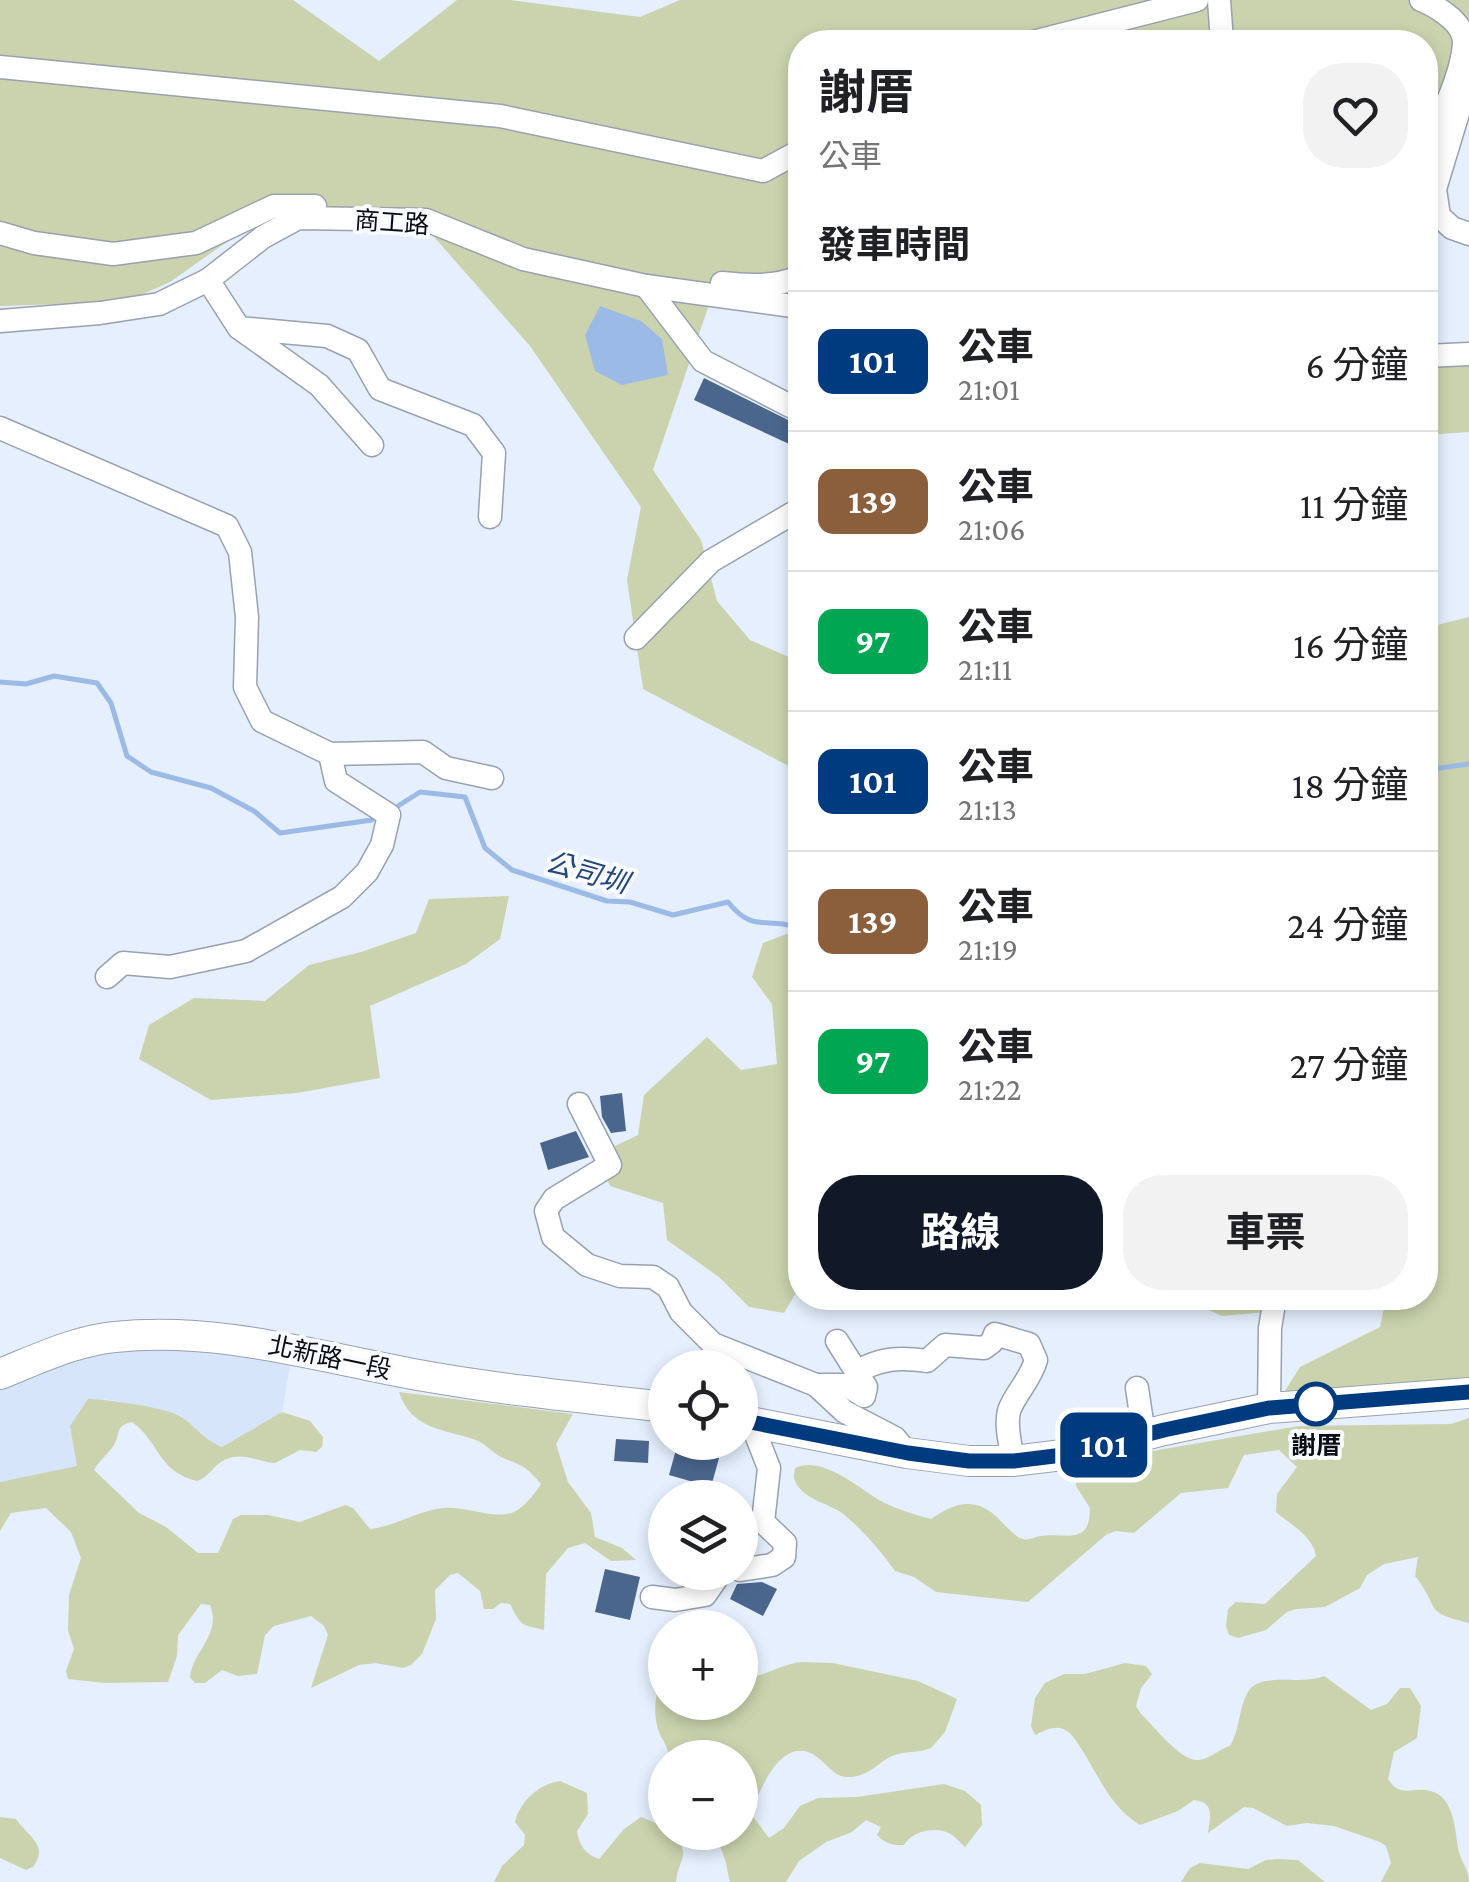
<!DOCTYPE html>
<html lang="zh-TW">
<head>
<meta charset="utf-8">
<style>
  :root { --surface:#fff; --page:#f2f2f2; --text:#202124; --muted:#757577; --line:#e0e0e0; --accent:#111827 }
  body { margin:0; font-family:"Crimson Pro","Noto Sans TC",serif; background:var(--page); color:var(--text); height:100vh; display:flex; flex-direction:column; font-size:38px; white-space:nowrap }
  * { box-sizing:border-box; margin:0 }
  p { font-size:32px; color:var(--muted) }
  .icon { flex:none; width:55px; height:55px; fill:none; stroke:currentColor; stroke-width:2; stroke-linecap:round; stroke-linejoin:round }
  .map { position:relative; flex:1; overflow:hidden }
  .drawer { position:absolute; left:788px; top:30px; width:650px; height:1280px; display:flex; flex-direction:column; background:var(--surface); border-radius:40px; box-shadow:0 5px 15px #0003 }
  .drawer>* { flex:none }
  .badge { padding:0 20px; border-radius:15px; font-size:35px; line-height:65px }
  .buttons { position:absolute; left:648px; top:1350px; display:grid; gap:20px }
  .buttons a { display:grid; place-items:center; width:110px; height:110px; border-radius:50%; background:var(--surface); box-shadow:0 5px 15px #0003; font-size:50px }
  .map>.badge { position:absolute; translate:-50% -50%; box-shadow:0 0 0 5px #fff }
  h2 { padding:0 30px; font-size:38px; line-height:90px }
  .round { display:grid; place-items:center; flex:none; width:105px; height:105px; border-radius:40px; background:var(--page) }
  .overview { display:flex; align-items:center; justify-content:space-between; height:170px; padding:0 30px }
  h1 { font-size:48px; font-weight:700; line-height:75px }
  .action { display:flex; gap:20px; margin-top:auto; padding:20px 30px }
  .action a { flex:1; height:115px; border-radius:40px; background:var(--accent); color:#fff; font-size:40px; font-weight:700; line-height:115px; text-align:center }
  .action a+a { background:var(--page); color:var(--text) }
  ul { padding:0; list-style:none }
  li { display:flex; align-items:center; gap:30px; height:140px; padding:0 30px; border-top:2px solid var(--line) }
  li div { flex:1 }
  li b { display:block; font-size:38px }
  li em { font-style:normal }
  li .badge { min-width:110px; font-weight:700; text-align:center }
  .map>svg:first-child { display:block }
</style>
</head>
<body>
<div class="map">
<svg width="1469" height="1882" viewBox="0 0 1469 1882">
  <rect width="100%" height="100%" fill="#e5effd"/>
  <polygon fill="#d7e5fa" points="102,1333 293,1348 282,1412 222,1447 204,1439 181,1415 105,1399 77,1467 0,1482 0,1362"/>
  <g fill="#cad3ae">
    <polygon points="0,0 293,0 379,61 457,0 510,0 640,17 680,0 1469,0 1469,47 1425,182 1425,42 800,42 800,296 714,287 525,250 413,209 272,210 170,282 125,302 0,306"/>
    <polygon points="413,213 525,255 714,290 653,470 701,540 717,601 750,640 800,662 800,772 643,689 627,580 641,507 530,346"/>
    <polygon points="1469,347 1469,432 1425,435 1425,348"/>
    <polygon points="1469,617 1469,1390 1278,1402 1300,1367 1380,1327 1386,1298 1425,1298 1425,628"/>
    <polygon points="509,896 500,939 466,964 370,1006 380,1078 297,1093 211,1100 139,1059 149,1025 194,998 265,1001 309,965 361,952 416,933 429,899"/>
    <polygon points="800,929 800,1286 784,1313 749,1307 719,1277 667,1240 663,1203 610,1186 596,1155 638,1135 644,1095 707,1037 741,1070 777,1064 772,1004 752,977 763,943"/>
    <polygon points="1183,1298 1276,1298 1268,1312 1222,1316"/>
    <path d="M399,1392L573,1414L556,1444L568,1482L591,1513L595,1537L622,1548L636,1560L611,1561L585,1543L568,1548L546,1574L544,1630C520,1624 522,1627 510,1604L501,1603L493,1609H484L480,1591L458,1573L450,1575L435,1590L436,1619L422,1654L411,1665L403,1668L376,1663L359,1665L311,1688L328,1635L324,1626L311,1616L274,1626L265,1635L257,1674L238,1676L222,1670L205,1683H195L190,1677C193,1651 222,1634 210,1605L201,1604L178,1635L177,1656L168,1682L105,1683L68,1679L66,1671L74,1649L68,1630L69,1595L81,1558L71,1532L46,1508L11,1513L0,1531V1482L77,1466L70,1426L88,1399C105,1399 171,1408 183,1418C198,1429 204,1440 222,1447L282,1412L310,1421L323,1437L322,1447L316,1452L300,1450L275,1463C257,1462 243,1451 224,1460C213,1466 209,1477 197,1481C157,1471 160,1442 132,1422C113,1426 122,1435 112,1448C106,1456 99,1461 94,1470L139,1513L166,1527L198,1553H218L233,1519L241,1515H268L300,1522L345,1505L353,1508L370,1529C397,1526 418,1510 444,1508C466,1506 493,1520 514,1512C525,1507 535,1493 541,1484C526,1466 523,1466 503,1458C493,1453 486,1444 476,1440C445,1429 411,1430 399,1392Z"/>
    <path d="M1469,1418V1623C1421,1611 1442,1610 1415,1576L1418,1557L1384,1564L1367,1575L1360,1588L1325,1607L1296,1609L1287,1612L1266,1630L1238,1638L1229,1635L1226,1626L1228,1609L1236,1602L1265,1604L1316,1556C1313,1536 1291,1525 1276,1512L1277,1494L1297,1467L1279,1450L1244,1455L1228,1488L1181,1493L1134,1533L1116,1531L1107,1534L1028,1602L936,1592L914,1577L895,1571C880,1550 862,1529 842,1513C828,1503 805,1500 796,1483C793,1478 794,1474 795,1468C821,1455 858,1487 879,1500C891,1507 918,1516 931,1519C946,1509 963,1499 982,1507C997,1513 1005,1528 1018,1537C1026,1542 1031,1538 1040,1536C1066,1532 1090,1547 1090,1508L1076,1486L1077,1468L1135,1454L1299,1426L1451,1424Z"/>
    <path d="M801,1662L833,1663L918,1681L957,1699L945,1732L931,1748C919,1753 904,1751 892,1756C877,1763 870,1776 850,1777C835,1778 829,1766 817,1757C783,1732 759,1790 751,1814L769,1838L784,1828L800,1806L818,1798L857,1797L944,1784L965,1791L981,1805L982,1825L965,1847C960,1843 957,1838 952,1835C937,1825 912,1831 904,1845C892,1846 885,1843 877,1835L881,1827L866,1820L852,1832L826,1842L799,1861L786,1882H730C726,1865 724,1843 708,1833L740,1832V1758L669,1757C668,1744 659,1737 657,1725C653,1710 656,1684 665,1674V1702H740V1677C761,1680 779,1664 801,1662Z"/>
    <path d="M1125,1663L1146,1666L1152,1674L1141,1688L1136,1706L1141,1714C1155,1727 1181,1762 1199,1760C1210,1759 1219,1749 1230,1746C1240,1730 1238,1709 1248,1692C1260,1671 1301,1686 1324,1676L1371,1710L1387,1704L1400,1688H1410L1421,1706L1417,1738L1394,1752L1388,1779C1401,1799 1412,1786 1430,1791C1455,1796 1455,1833 1459,1852C1462,1863 1469,1870 1469,1882H1381L1391,1863L1386,1846L1380,1842L1334,1826L1307,1823L1287,1826L1253,1808L1244,1807L1208,1833C1210,1817 1215,1802 1194,1800L1178,1811L1140,1825C1104,1803 1095,1763 1070,1733C1058,1723 1047,1729 1035,1735L1031,1726L1035,1698L1045,1683L1064,1674H1085Z"/>
    <path d="M560,1781L587,1793L588,1814L577,1831C579,1845 585,1854 599,1859L624,1829L641,1817L665,1827V1832L671,1833C694,1856 678,1857 676,1882H494L502,1866L524,1845L525,1835L515,1822C520,1801 539,1784 560,1781Z"/>
    <path d="M0,1817L16,1819C27,1836 50,1845 33,1867L26,1870L0,1858Z"/>
    <polygon points="1277,1859 1298,1860 1325,1882 1181,1882 1190,1868 1200,1863 1248,1869 1266,1860"/>
  </g>
  <polygon fill="#9cbae6" points="600,306 641,321 662,339 668,375 622,385 595,371 585,335"/>
  <g fill="none" stroke-linecap="round" stroke-linejoin="round">
    <g stroke="#9cbae6" stroke-width="5">
      <polyline points="0,682 26,684 54,676 97,683 111,703 127,756 151,772 211,788 254,811 280,833 372,820"/>
      <polyline points="1425,770 1469,764"/>
      <path d="M398,806L420,792L465,797L485,848L512,870L607,901L630,902L673,915L728,902C754,935 768,915 800,929"/>
    </g>
  </g>
  <g fill="#4b668d">
    <polygon points="704,378 800,426 800,449 694,400"/>
    <polygon points="622,1093 626,1131 611,1133 602,1117 600,1096"/>
    <polygon points="576,1131 589,1157 548,1170 540,1143"/>
    <polygon points="616,1439 649,1441 648,1463 614,1461"/>
    <polygon points="677,1446 719,1458 711,1487 669,1475"/>
    <polygon points="605,1569 640,1577 630,1620 595,1612"/>
    <polygon points="762,1582 777,1589 763,1616 730,1599 737,1584"/>
  </g>
  <g fill="none" stroke-linecap="round" stroke-linejoin="round">
    <defs>
      <g id="minor">
        <polyline points="1219,0 1222,42"/>
        <path d="M1421,0C1436,6 1459,20 1463,36C1469,56 1440,128 1425,140"/>
        <polyline points="1033,42 1197,0"/>
        <polyline points="0,67 500,116 763,171 800,151"/>
        <polyline points="1469,77 1435,189 1439,216 1452,228 1469,234"/>
        <polyline points="0,233 34,243 113,254 196,243 274,206 315,206"/>
        <polyline points="208,280 239,328 327,336 358,350 380,389 473,425 494,453 490,517"/>
        <path d="M722,283C749,286 774,287 800,277"/>
        <polyline points="646,286 703,361 800,411"/>
        <polyline points="0,321 100,313 159,304 208,280 263,237 298,218 426,220 523,259 646,286 800,307"/>
        <polyline points="242,330 319,385 372,445"/>
        <polyline points="1425,356 1469,354"/>
        <polyline points="0,428 227,526 240,552 247,617 245,687 262,721 330,754 423,752 446,768 492,778"/>
        <polyline points="636,638 711,561 800,509"/>
        <polyline points="107,977 123,963 170,967 246,951 342,897 367,872 382,845 389,815 336,781 330,754"/>
        <polyline points="579,1104 610,1165 554,1199 546,1211 553,1237 587,1265 620,1276 653,1277 668,1287 681,1312 713,1344 816,1385 845,1412 895,1438 907,1453"/>
        <path d="M856,1372C881,1358 899,1357 927,1361L945,1345L984,1348L992,1342L995,1334L1029,1344L1036,1360C1030,1381 1014,1395 1009,1411C1005,1427 1011,1445 1013,1461"/>
        <polyline points="816,1385 846,1385 864,1396 866,1387 837,1341"/>
        <polyline points="1137,1388 1144,1435"/>
        <polyline points="1269,1408 1270,1328 1275,1298"/>
        <polyline points="740,1570 772,1565 784,1557 785,1543 763,1522 769,1468 751,1422"/>
        <polyline points="652,1597 675,1600 705,1595 721,1572"/>
      </g>
      <g id="major">
        <path d="M0,1374C38,1359 74,1341 115,1337C220,1326 322,1358 424,1376C503,1390 585,1398 665,1407"/>
        <polyline points="740,1420 907,1453 969,1461 1013,1461 1071,1454 1164,1430 1269,1408 1469,1393"/>
      </g>
    </defs>
    <use href="#minor" stroke="#98a1af" stroke-width="25"/>
    <use href="#major" stroke="#98a1af" stroke-width="32"/>
    <use href="#minor" stroke="#fff" stroke-width="22"/>
    <use href="#major" stroke="#fff" stroke-width="30"/>
  </g>
  <g fill="none" stroke-linecap="round" stroke-linejoin="round">
    <defs>
      <polyline id="line" points="740,1420 908,1453 969,1461 1014,1461 1071,1454 1164,1430 1269,1408 1469,1392"/>
    </defs>
    <use href="#line" stroke="#fff" stroke-width="22"/>
    <use href="#line" stroke="#003b80" stroke-width="15"/>
  </g>
  <circle fill="#fff" stroke="#003b80" stroke-width="5" cx="1316" cy="1404" r="20"/>
  <g text-anchor="middle" stroke-width="8" stroke-linejoin="round" paint-order="stroke">
    <g font-size="25" fill="#090c11" stroke="#f9fbfe">
      <text transform="translate(392 222) rotate(4)" y="9">商工路</text>
      <text transform="translate(330 1357) rotate(12)" y="9">北新路一段</text>
    </g>
    <g font-size="25" font-weight="bold" fill="#090c11" stroke="#f9fbfe">
      <text x="1316" y="1454">謝厝</text>
    </g>
    <g font-size="28" font-style="italic" fill="#22477d" stroke="#f9fbfe">
      <text transform="translate(587 872) rotate(16)" y="10">公司圳</text>
    </g>
  </g>
</svg>
<div class="buttons">
<a><svg class="icon" aria-label="locate" viewBox="0 0 24 24"><circle cx="12" cy="12" r="6"/><path d="M12 2v4M12 18v4M2 12h4M18 12h4"/></svg></a>
<a><svg class="icon" aria-label="layers" viewBox="0 0 24 24"><path d="M12 4l9 5-9 5-9-5zM3 14l9 5 9-5"/></svg></a>
<a>+</a>
<a>−</a>
</div>
<b class="badge" style="left:1104px;top:1445px;background:#003b80;color:#fff">101</b>
<section class="drawer">
<div class="overview"><div><h1>謝厝</h1><p>公車</p></div><a class="round"><svg class="icon" aria-label="heart" viewBox="0 0 24 24"><path d="M12 20l-8-8c-3-5 5-10 8-4 3-6 11-1 8 4z"/></svg></a></div>
<h2>發車時間</h2>
<ul>
<li><span class="badge" style="background:#003b80;color:#fff">101</span><div><b>公車</b><p>21:01</p></div><em>6 分鐘</em></li>
<li><span class="badge" style="background:#8b5e3c;color:#fff">139</span><div><b>公車</b><p>21:06</p></div><em>11 分鐘</em></li>
<li><span class="badge" style="background:#00a651;color:#fff">97</span><div><b>公車</b><p>21:11</p></div><em>16 分鐘</em></li>
<li><span class="badge" style="background:#003b80;color:#fff">101</span><div><b>公車</b><p>21:13</p></div><em>18 分鐘</em></li>
<li><span class="badge" style="background:#8b5e3c;color:#fff">139</span><div><b>公車</b><p>21:19</p></div><em>24 分鐘</em></li>
<li><span class="badge" style="background:#00a651;color:#fff">97</span><div><b>公車</b><p>21:22</p></div><em>27 分鐘</em></li>
</ul>
<div class="action"><a>路線</a><a>車票</a></div>
</section>
</div>
</body>
</html>
